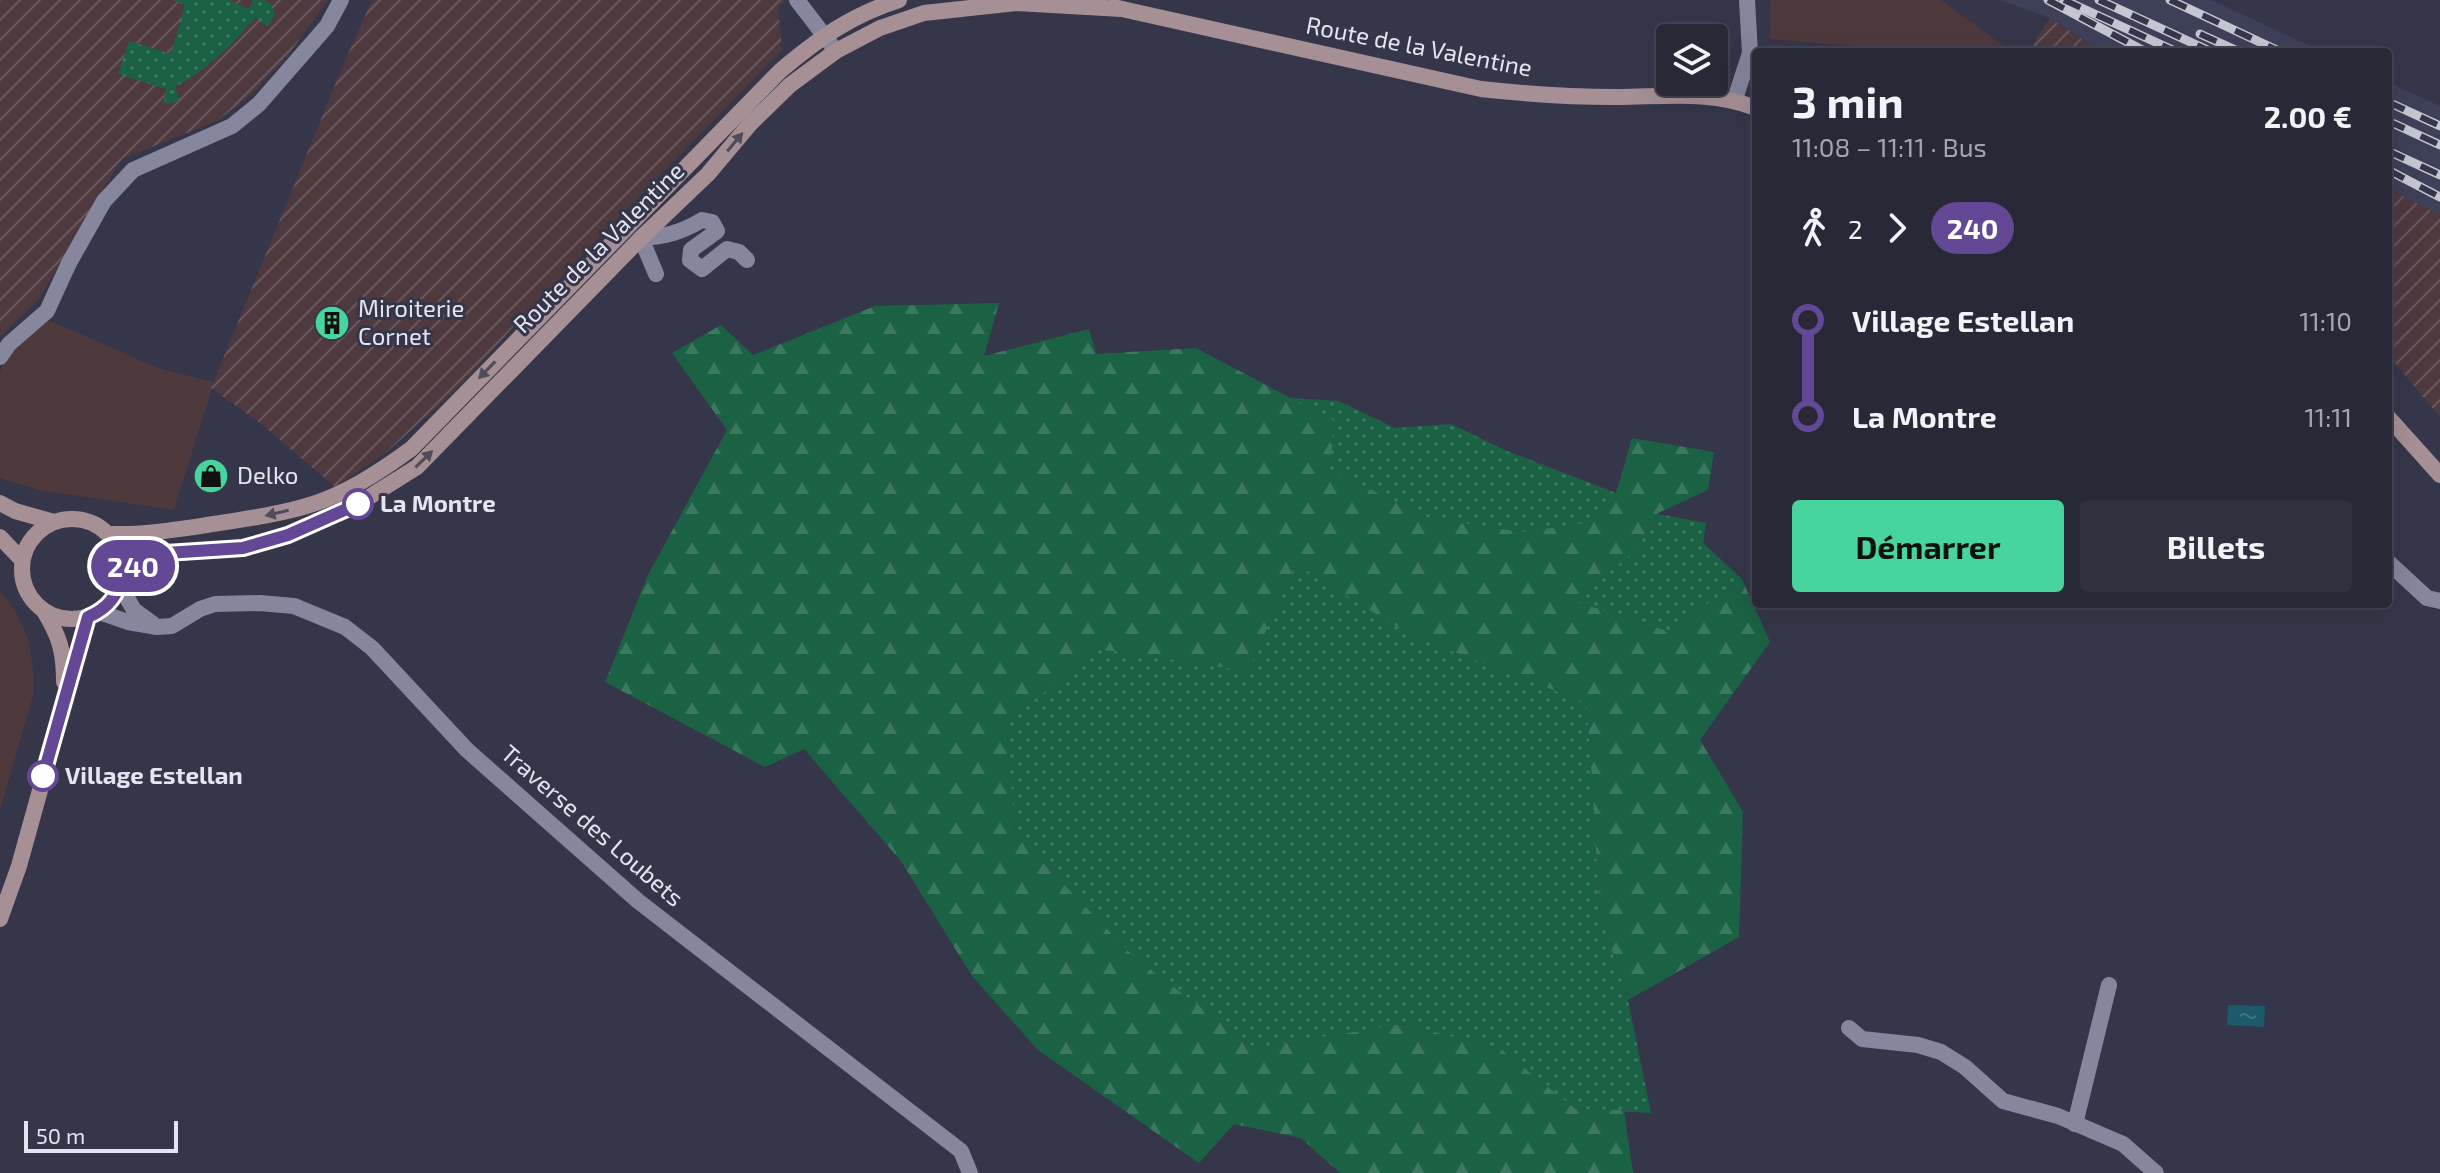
<!DOCTYPE html>
<html lang="fr">
<head>
<meta charset="utf-8">
<style>
  :root { --surface:#282837; --page:#30303f; --text:#f1f3f6; --muted:#a5a6ad; --line:#444452; --accent:#48d49d }
  body { margin:0; font-family:"Exo 2",sans-serif; background:var(--page); color:var(--text); height:100vh; display:flex; flex-direction:column; font-size:30px; white-space:nowrap }
  * { box-sizing:border-box; margin:0 }
  p { font-size:26px; color:var(--muted) }
  .icon { flex:none; width:44px; height:44px; fill:none; stroke:currentColor; stroke-width:2; stroke-linecap:round; stroke-linejoin:round }
  .map { position:relative; flex:1; overflow:hidden }
  .sheet { position:absolute; left:1752px; top:48px; width:640px; height:560px; display:flex; flex-direction:column; background:var(--surface); border-radius:8px; box-shadow:0 8px 32px #0002,0 0 0 2px var(--line) }
  .sheet>* { flex:none }
  .badge { padding:0 16px; border-radius:26px; font-size:28px; line-height:52px }
  .controls { position:absolute; left:1656px; top:24px; display:grid; gap:16px }
  .controls a { display:grid; place-items:center; width:72px; height:72px; border-radius:8px; background:var(--surface); box-shadow:0 8px 32px #0002,0 0 0 2px var(--line); font-size:40px }
  .scale { position:absolute; left:24px; bottom:20px; width:154px; box-sizing:border-box; padding-left:8px; border:4px solid #e4e5f1; border-top:0; font-size:22px; line-height:28px; white-space:nowrap; color:#e4e5f1; -webkit-text-stroke:6px #353649; paint-order:stroke }
  .map>.badge { position:absolute; translate:-50% -50%; box-shadow:0 0 0 4px #fff }
  .legs { display:flex; align-items:center; gap:12px; height:88px; padding:0 40px; font-size:26px }
  .legs p { margin-inline-start:auto }
  .head { display:flex; align-items:center; justify-content:space-between; height:136px; padding:0 40px }
  h1 { font-size:44px; font-weight:700; line-height:60px }
  .cta { display:flex; gap:16px; margin-top:auto; padding:16px 40px }
  .cta a { flex:1; height:92px; border-radius:8px; background:var(--accent); color:#111; font-size:32px; font-weight:700; line-height:92px; text-align:center }
  .cta a+a { background:var(--page); color:var(--text) }
  ul { padding:0 40px; list-style:none }
  li { display:flex; align-items:center; gap:28px; height:96px; font-size:30px }
  li i { display:grid; place-items:center; width:12px; height:100%; margin:0 10px; background:currentColor }
  li i::after { content:''; width:20px; height:20px; margin:-10px; border:6px solid; border-radius:50%; background:var(--surface) }
  li p { margin-inline-start:auto }
  li:first-child i { background:linear-gradient(#0000 50%,currentColor 0) }
  li:last-child i { background:linear-gradient(currentColor 50%,#0000 0) }
  .map>svg:first-child { display:block }
</style>
</head>
<body>
<div class="map">
<svg width="2440" height="1173" viewBox="0 0 2440 1173">
  <defs>
    <pattern id="industrial-furrows" width="10" height="10" patternUnits="userSpaceOnUse" patternTransform="scale(2)"><rect width="10" height="10" fill="#4e393f"/><path d="M-1 1l2-2M0 10L10 0M9 11l2-2" fill="none" stroke="#67565b"/></pattern>
    <pattern id="grass-dots" width="8" height="8" patternUnits="userSpaceOnUse" patternTransform="scale(2)"><rect width="8" height="8" fill="#1b6245"/><path d="M2 2h.1M6 6h.1" fill="none" stroke="#3c7860" stroke-width="1.8" stroke-linecap="round"/></pattern>
    <pattern id="forest-firs" width="22" height="20" patternUnits="userSpaceOnUse" patternTransform="scale(2)"><rect width="22" height="20" fill="#1b6245"/><path d="M5 1l3.5 6h-7zM16 11l3.5 6h-7z" fill="#3c7860"/></pattern>
    <pattern id="water-ripples" width="26" height="14" patternUnits="userSpaceOnUse" patternTransform="scale(2)"><rect width="26" height="14" fill="#1d5a69"/><path d="M2 4q2-2 4 0t4 0M15 11q2-2 4 0t4 0" fill="none" stroke="#3e727f"/></pattern>
  </defs>
  <rect width="100%" height="100%" fill="#353649"/>
  <g fill="#4e393d">
    <polygon points="1771,0 1941,0 2012,52 1854,52 1850,46 1770,39"/>
    <polygon points="46,319 158,368 214,382 174,510 39,490 0,478 0,372 6,356"/>
    <polygon points="0,591 16,612 28,639 33,669 33,696 0,810"/>
  </g>
  <g fill="url(#industrial-furrows)">
    <polygon points="0,0 328,0 286,58 253,93 217,121 122,159 97,198 39,299 0,337"/>
    <polygon points="372,0 786,0 778,7 782,50 525,314 461,385 387,452 335,487 260,423 211,388 346,58"/>
    <polygon points="2050,18 2102,52 2028,52"/>
    <polygon points="2388,188 2440,215 2440,417 2388,355"/>
  </g>
  <g fill="#3e3f59">
    <polygon points="1999,0 2211,0 2323,52 2102,52 2050,18"/>
    <polygon points="2388,82 2440,106 2440,215 2388,188"/>
  </g>
  <g fill="url(#grass-dots)">
    <path d="M173,0H229L248,9L253,0H264L271,4L275,15L267,27L256,17C231,45 209,69 175,87L180,101L164,104L166,89L118,74L129,41L171,54L185,5Z"/>
    <polygon points="1290,398 1339,401 1395,428 1451,424 1507,451 1616,493 1587,524 1523,532 1431,519 1330,470"/>
    <polygon points="1658,514 1706,523 1703,543 1742,579 1670,632 1570,600 1635,551"/>
    <polygon points="1296,563 1410,635 1587,703 1600,914 1628,1000 1651,1113 1575,1109 1501,1049 1403,1024 1255,1048 1135,958 1015,834 1006,722 1098,648 1248,671"/>
  </g>
  <polygon fill="url(#forest-firs)" points="999,303 984,356 1089,329 1096,354 1196,348 1334,421 1330,470 1431,519 1523,532 1587,523 1616,493 1632,438 1714,452 1708,490 1658,513 1636,551 1571,600 1670,632 1742,579 1770,642 1700,740 1743,812 1739,937 1628,1000 1600,914 1587,703 1410,635 1296,564 1248,671 1098,649 1006,723 1015,834 1135,958 1255,1048 1403,1024 1501,1049 1575,1109 1624,1110 1633,1173 1340,1173 1301,1138 1234,1124 1199,1163 1038,1050 972,976 901,861 804,749 765,767 605,682 648,575 727,430 672,353 721,325 753,355 875,306"/>
  <polygon fill="url(#water-ripples)" points="2228,1005 2265,1006 2264,1027 2227,1025"/>
  <g fill="none" stroke-linecap="round" stroke-linejoin="round">
    <g stroke="#86879e" stroke-width="16">
      <polyline points="797,0 836,51"/>
      <polyline points="1735,99 1750,53 1747,0"/>
      <path d="M656,274L641,238C665,237 682,232 702,220L712,222L717,231L691,250L690,260L702,269L727,249L739,252L747,260"/>
      <polyline points="0,357 9,344 47,311 69,263 104,201 133,170 232,126 259,104 327,26 341,0"/>
      <polyline points="2388,562 2427,598 2440,601"/>
      <polyline points="120,586 134,610 153,624"/>
      <polyline points="99,612 128,622 157,627 172,626 200,609 215,604 260,603 294,606 345,627 372,648 467,750 638,901 961,1151 970,1173"/>
      <polyline points="1849,1028 1862,1039 1918,1045 1941,1052 1965,1067 2003,1101 2058,1116 2123,1144 2156,1173"/>
      <polyline points="2075,1124 2109,985"/>
    </g>
    <g stroke="#a69096" stroke-width="16">
      <path d="M1113,7L1481,89C1526,94 1571,97 1616,97C1664,97 1710,90 1756,108"/>
      <polyline points="2388,417 2440,475"/>
      <polyline points="0,503 15,511 54,522"/>
      <circle cx="72" cy="569" r="50"/>
      <path d="M109,534C142,535 174,530 207,525C239,520 272,516 303,507C343,496 378,473 411,449L780,71C818,39 851,15 899,0"/>
      <polyline points="0,537 22,560"/>
      <polyline points="123,573 142,558 166,553 243,548 288,535 358,504 417,467 641,238 708,174 750,124 790,85 836,51 880,28 924,13 1016,3 1122,9"/>
      <path d="M44,611C60,637 64,652 64,682"/>
      <polyline points="0,919 19,866 88,617"/>
    </g>
    <defs>
      <g id="rail">
        <polyline points="2048,0 2146,52"/>
        <polyline points="2064,0 2177,52"/>
        <polyline points="2099,0 2212,52"/>
        <polyline points="2170,0 2281,52"/>
        <polyline points="2200,34 2240,52"/>
        <polyline points="2388,102 2440,126"/>
        <polyline points="2388,121 2440,145"/>
        <polyline points="2388,151 2440,175"/>
        <polyline points="2388,170 2440,197"/>
      </g>
    </defs>
    <use href="#rail" stroke="#c5c6d3" stroke-width="9"/>
    <use href="#rail" stroke="#353649" stroke-width="6" stroke-dasharray="18" stroke-linecap="butt"/>
  </g>
  <defs><path id="oneway-solid" d="M-6-.8H1V-3.2L6.5 0L1 3.2V.8H-6Z" transform="scale(2)"/></defs>
  <g fill="#514c5c">
    <use href="#oneway-solid" transform="translate(735 142) rotate(-50)"/>
    <use href="#oneway-solid" transform="translate(487 370) rotate(134)"/>
    <use href="#oneway-solid" transform="translate(424 459) rotate(-44)"/>
    <use href="#oneway-solid" transform="translate(277 513) rotate(167)"/>
  </g>
  <g fill="none" stroke-linecap="round" stroke-linejoin="round">
    <defs>
      <path id="line-1" d="M43,776L88,617C109,608 118,595 123,573L142,558L166,553L243,548L288,535L358,504"/>
    </defs>
    <use href="#line-1" stroke="#fff" stroke-width="18"/>
    <use href="#line-1" stroke="#634895" stroke-width="12"/>
  </g>
  <defs>
    <symbol id="building-disc" viewBox="-11 -11 22 22"><circle r="9.5" fill="#48d49d" stroke="#353649"/><path d="M-4-6H4V6H1V3H-1V6H-4ZM-2.5-4.3h1.7v1.8h-1.7ZM.8-4.3h1.7v1.8H.8ZM-2.5-1h1.7V.8h-1.7ZM.8-1h1.7V.8H.8Z" fill="#111"/></symbol>
    <symbol id="shop-disc" viewBox="-11 -11 22 22"><circle r="9.5" fill="#48d49d" stroke="#353649"/><path d="M-5-2.5h2.3a2.7 3.5 0 0 1 5.4 0H5L5.5 6h-11ZM-1.5-2.5h3a1.5 2.3 0 0 0-3 0Z" fill="#111"/></symbol>
  </defs>
  <g fill-rule="evenodd">
    <use href="#building-disc" x="312" y="303" width="40" height="40"/>
    <use href="#shop-disc" x="191" y="456" width="40" height="40"/>
  </g>
  <g fill="#fff" stroke="#634895" stroke-width="4">
    <circle cx="358" cy="504" r="14"/>
    <circle cx="43" cy="776" r="14"/>
  </g>
  <g text-anchor="middle" stroke-width="6" stroke-linejoin="round" paint-order="stroke">
    <g font-size="24" fill="#e4e5f1" stroke="#353649">
      <text transform="translate(1419 47) rotate(11)" y="8">Route de la Valentine</text>
      <text transform="translate(599 248) rotate(-45)" y="8">Route de la Valentine</text>
      <text transform="translate(592 826) rotate(41)" y="8">Traverse des Loubets</text>
    </g>
    <g font-size="24" fill="#e4e5f1" stroke="#353649" text-anchor="start">
      <text x="358" y="317">Miroiterie<tspan x="358" dy="28">Cornet</tspan></text>
      <text x="237" y="484">Delko</text>
    </g>
    <g font-size="24" font-weight="bold" fill="#e4e5f1" stroke="#353649" text-anchor="start">
      <text x="380" y="512">La Montre</text>
      <text x="65" y="784">Village Estellan</text>
    </g>
  </g>
</svg>
<div class="controls">
<a><svg class="icon" aria-label="layers" viewBox="0 0 24 24"><path d="M12 4l9 5-9 5-9-5zM3 14l9 5 9-5"/></svg></a>
</div>
<div class="scale">50 m</div>
<b class="badge" style="left:133px;top:566px;background:#634895;color:#fff">240</b>
<section class="sheet">
<div class="head"><div><h1>3 min</h1><p>11:08 – 11:11 · Bus</p></div><b>2.00 €</b></div>
<div class="legs"><svg class="icon" aria-label="walk" viewBox="0 0 24 24"><circle cx="13" cy="4" r="2"/><path d="M13 8l-2 6 4 7M11 14l-3 7M7 12l3-4h3l4 4"/></svg>2<svg class="icon" aria-label="forward" viewBox="0 0 24 24"><path d="M9 5l7 7-7 7"/></svg><b class="badge" style="background:#634895;color:#fff">240</b></div>
<ul>
<li><i style="color:#634895"></i><b>Village Estellan</b><p>11:10</p></li>
<li><i style="color:#634895"></i><b>La Montre</b><p>11:11</p></li>
</ul>
<div class="cta"><a>Démarrer</a><a>Billets</a></div>
</section>
</div>
</body>
</html>
